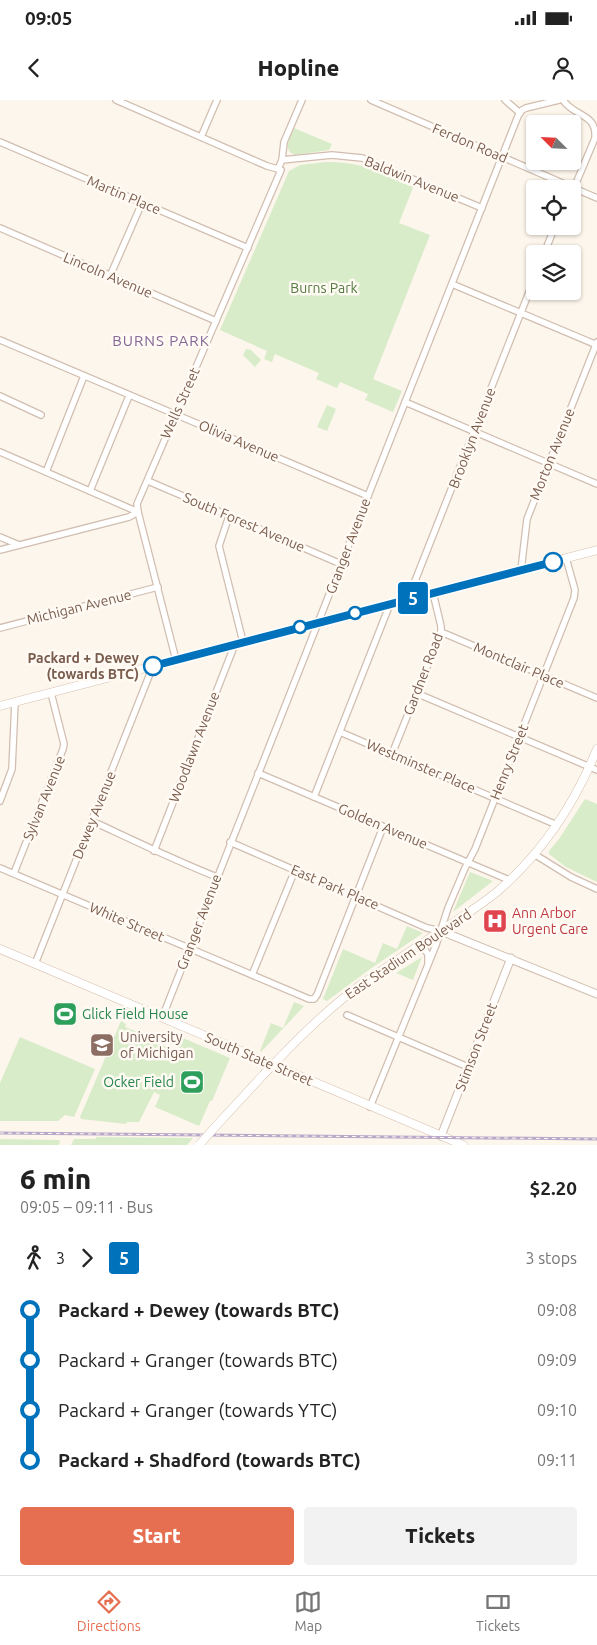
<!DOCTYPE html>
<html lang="en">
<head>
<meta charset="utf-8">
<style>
  :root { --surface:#fff; --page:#f2f2f2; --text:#222; --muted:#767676; --line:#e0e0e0; --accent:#e76f51 }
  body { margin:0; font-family:Ubuntu,sans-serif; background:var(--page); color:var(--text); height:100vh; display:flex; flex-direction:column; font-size:19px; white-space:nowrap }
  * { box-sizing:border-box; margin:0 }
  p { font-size:16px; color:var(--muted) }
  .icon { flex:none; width:28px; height:28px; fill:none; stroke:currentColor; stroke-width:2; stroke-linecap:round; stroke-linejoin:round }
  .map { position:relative; height:1045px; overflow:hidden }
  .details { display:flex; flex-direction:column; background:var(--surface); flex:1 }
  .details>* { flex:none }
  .badge { padding:0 10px; border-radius:4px; font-size:18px; line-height:32px }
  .needle { width:32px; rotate:294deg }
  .fabs { position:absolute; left:526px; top:15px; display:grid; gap:10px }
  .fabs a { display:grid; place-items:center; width:55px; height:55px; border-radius:5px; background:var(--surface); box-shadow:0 1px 4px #0004; font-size:25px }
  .map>.badge { position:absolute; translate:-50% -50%; box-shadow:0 0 0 2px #fff }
  .legs { display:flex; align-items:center; gap:8px; height:55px; padding:0 20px; font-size:16px }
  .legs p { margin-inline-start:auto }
  .summary { display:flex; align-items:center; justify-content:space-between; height:85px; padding:0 20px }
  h1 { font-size:28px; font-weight:800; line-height:38px }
  .action { display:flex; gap:10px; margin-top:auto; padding:10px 20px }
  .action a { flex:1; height:58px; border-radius:5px; background:var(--accent); color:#fff; font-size:20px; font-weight:800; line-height:58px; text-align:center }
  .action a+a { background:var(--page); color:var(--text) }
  ul { padding:0 20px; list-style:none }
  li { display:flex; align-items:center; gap:18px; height:50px; font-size:19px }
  li i { display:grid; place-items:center; width:8px; height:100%; margin:0 6px; background:currentColor }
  li i::after { content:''; width:12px; height:12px; margin:-6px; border:4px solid; border-radius:50%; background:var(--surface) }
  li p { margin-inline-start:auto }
  li:first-child i { background:linear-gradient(#0000 50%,currentColor 0) }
  li:last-child i { background:linear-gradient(currentColor 50%,#0000 0) }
  .status { display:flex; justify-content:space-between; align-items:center; height:35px; padding:0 25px; background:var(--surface); direction:ltr }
  .status svg { height:14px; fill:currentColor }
  header { display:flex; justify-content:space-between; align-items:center; height:65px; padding:0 20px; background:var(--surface); font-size:22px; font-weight:800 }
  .tab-bar { display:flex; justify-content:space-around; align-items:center; height:70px; border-top:1px solid var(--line); background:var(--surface); font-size:14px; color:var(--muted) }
  .tab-bar a { display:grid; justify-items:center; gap:2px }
  .tab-bar .current { color:var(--accent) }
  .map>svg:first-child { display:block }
</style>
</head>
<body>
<div class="status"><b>09:05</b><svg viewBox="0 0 49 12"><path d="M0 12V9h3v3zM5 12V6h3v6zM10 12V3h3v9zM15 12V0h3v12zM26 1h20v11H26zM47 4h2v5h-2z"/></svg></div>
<header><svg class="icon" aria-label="back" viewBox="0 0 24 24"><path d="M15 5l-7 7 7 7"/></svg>Hopline<svg class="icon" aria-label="person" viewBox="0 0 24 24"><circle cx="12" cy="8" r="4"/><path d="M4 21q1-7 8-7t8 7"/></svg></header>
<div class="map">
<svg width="597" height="1045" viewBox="0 0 597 1045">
  <rect width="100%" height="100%" fill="#fdf6ec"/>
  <g fill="#d8ecc9">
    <path d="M294,28L332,44L329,50L295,55C282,50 290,38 294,28Z"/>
    <path d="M326,62C359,61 385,73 414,85L399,123L430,135L373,279L402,291L393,312L365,300L368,294L340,282L337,288L316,279L319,273L275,254L272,262L264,259L267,251L220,230L289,71L300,65Z"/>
    <polygon points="246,249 251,250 261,260 255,267 243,255"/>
    <polygon points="327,305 336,309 327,331 317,327"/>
    <polygon points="585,699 597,704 597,782 566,767 549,754 549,751 559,739"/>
    <polygon points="470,772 493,781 453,812"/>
    <polygon points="407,826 423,833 370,869 327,901 323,899 343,849 375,863 383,843 397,849"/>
    <polygon points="422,857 413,880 396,873"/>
    <polygon points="294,902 304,906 261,952 260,951 271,923 283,928"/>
    <polygon points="121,921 126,924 125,927 158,940 158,943 177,952 183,938 230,958 212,1001 210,1001 199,1026 155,1007 160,995 154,992 139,1022 127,1022 126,1024 81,1019 80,1017"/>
    <polygon points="20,937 95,969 74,1017 65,1015 58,1021 0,1021 0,983"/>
    <polygon points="97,1037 193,1038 187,1045 71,1045 74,1039 95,1039"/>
    <polygon points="0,1039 60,1040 59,1045 0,1045"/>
  </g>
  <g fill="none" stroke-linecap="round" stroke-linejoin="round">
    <defs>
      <g id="minor">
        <polyline points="116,0 267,66 278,69"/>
        <polyline points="371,0 597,98"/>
        <polyline points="505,0 520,13"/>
        <path d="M563,0C574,17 597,13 595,38L577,81L571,88"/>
        <polyline points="201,37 217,0"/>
        <polyline points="0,42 248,148"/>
        <polyline points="282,60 332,55 362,58 482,108"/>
        <polyline points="0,128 216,221"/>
        <polyline points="544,154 555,126"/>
        <polyline points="110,176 142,103"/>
        <polyline points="452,184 597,245"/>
        <polyline points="0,240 368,396"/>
        <polyline points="0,296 41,315"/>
        <polyline points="405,302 597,384"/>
        <polyline points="0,352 138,412"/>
        <polyline points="46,372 84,276"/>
        <polyline points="148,381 341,464"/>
        <polyline points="90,391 129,296"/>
        <polyline points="229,416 219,446 243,542"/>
        <polyline points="0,437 19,445"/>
        <polyline points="0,450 129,417 138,412"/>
        <polyline points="521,470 527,419 597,242"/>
        <polyline points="413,498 411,491 535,177"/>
        <polyline points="0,528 158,487"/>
        <polyline points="441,532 597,598"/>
        <polyline points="176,560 138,412 137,404 281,70 278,69 282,60 284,42 302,0"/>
        <polyline points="416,593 597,670"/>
        <polyline points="340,632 557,725"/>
        <polyline points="392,654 441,532 441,526 433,493"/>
        <polyline points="258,673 509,780"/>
        <polyline points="314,697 390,504"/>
        <polyline points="0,701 12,669 15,602"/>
        <path d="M92,721C133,740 174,760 217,777"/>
        <polyline points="230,742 427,828 441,831"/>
        <polyline points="154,751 235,544"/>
        <polyline points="534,754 571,777 597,789"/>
        <polyline points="0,768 309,899 314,899 317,895 383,727"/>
        <polyline points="14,773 63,649 64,644 51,593"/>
        <polyline points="421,845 428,854 428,862"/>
        <polyline points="35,864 153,566"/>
        <polyline points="252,875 295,770"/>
        <polyline points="347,915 468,967"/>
        <polyline points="162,918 518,16 522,10 526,8 559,0"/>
        <polyline points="370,1007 436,845 448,808 465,768 475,749 574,498 575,490 566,458"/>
      </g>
      <g id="tertiary">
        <polyline points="441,831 597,894"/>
        <polyline points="441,1036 511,858"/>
      </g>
      <g id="secondary">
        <polyline points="0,606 597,450"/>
        <polyline points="0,849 463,1045"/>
        <path d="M273,965C301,935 330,907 363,883C388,866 414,849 439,832C459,818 479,807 498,791C543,752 575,703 597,649"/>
        <polyline points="216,1026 263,975"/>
      </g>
    </defs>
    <use href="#minor" stroke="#d1beb0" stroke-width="8"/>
    <use href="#tertiary" stroke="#d1beb0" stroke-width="9"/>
    <use href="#secondary" stroke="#d6c0b0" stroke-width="9"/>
    <use href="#minor" stroke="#fff" stroke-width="5.5"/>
    <use href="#tertiary" stroke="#fff" stroke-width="7"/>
    <use href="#secondary" stroke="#fff" stroke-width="8"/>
    <defs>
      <polyline id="rail" points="0,1033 597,1039"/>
    </defs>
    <use href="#rail" stroke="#b9a8c9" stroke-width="3"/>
    <use href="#rail" stroke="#fffaf3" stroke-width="1" stroke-dasharray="4" stroke-linecap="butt"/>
    <defs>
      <g id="secondary-bridge">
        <polyline points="263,975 273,965"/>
        <polyline points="199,1045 216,1026"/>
      </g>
    </defs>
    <use href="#secondary-bridge" stroke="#d6c0b0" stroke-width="9" stroke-linecap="butt"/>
    <use href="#secondary-bridge" stroke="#fff" stroke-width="8"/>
  </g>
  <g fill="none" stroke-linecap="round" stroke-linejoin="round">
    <defs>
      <polyline id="line-1" points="153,566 553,462"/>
    </defs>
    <use href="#line-1" stroke="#fff" stroke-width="11"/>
    <use href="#line-1" stroke="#0072bc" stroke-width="8"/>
  </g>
  <defs>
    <symbol id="hospital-square" viewBox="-11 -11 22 22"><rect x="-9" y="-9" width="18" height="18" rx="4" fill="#e0444e" stroke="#fffaf3"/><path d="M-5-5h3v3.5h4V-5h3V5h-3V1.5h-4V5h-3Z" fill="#fff"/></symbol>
    <symbol id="stadium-square" viewBox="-11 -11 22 22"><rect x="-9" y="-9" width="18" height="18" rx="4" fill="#2e9e5b" stroke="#fffaf3"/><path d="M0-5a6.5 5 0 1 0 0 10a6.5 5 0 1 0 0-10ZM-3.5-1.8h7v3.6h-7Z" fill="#fff"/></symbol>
    <symbol id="university-square" viewBox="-11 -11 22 22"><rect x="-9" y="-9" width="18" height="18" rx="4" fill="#8d6e63" stroke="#fffaf3"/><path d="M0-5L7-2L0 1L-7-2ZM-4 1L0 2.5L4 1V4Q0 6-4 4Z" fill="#fff"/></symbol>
  </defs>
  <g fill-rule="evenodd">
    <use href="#hospital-square" x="481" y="807" width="28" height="28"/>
    <use href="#stadium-square" x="51" y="900" width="28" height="28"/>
    <use href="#university-square" x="88" y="931" width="28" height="28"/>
    <use href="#stadium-square" x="178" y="968" width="28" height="28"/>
  </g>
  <g fill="#fff" stroke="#0072bc" stroke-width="2.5">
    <circle cx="553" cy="462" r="9"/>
    <circle cx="355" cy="513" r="6"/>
    <circle cx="300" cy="527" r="6"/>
    <circle cx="153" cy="566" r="9"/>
  </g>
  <g text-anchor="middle" stroke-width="5" stroke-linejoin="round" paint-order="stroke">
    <g font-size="14" fill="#7a5c4d" stroke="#fffaf3">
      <text transform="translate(470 43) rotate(23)" y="5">Ferdon Road</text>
      <text transform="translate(412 79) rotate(22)" y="5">Baldwin Avenue</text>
      <text transform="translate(124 95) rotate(23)" y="5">Martin Place</text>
      <text transform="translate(108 175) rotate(23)" y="5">Lincoln Avenue</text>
      <text transform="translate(180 303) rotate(-66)" y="5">Wells Street</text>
      <text transform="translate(472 338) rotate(-69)" y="5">Brooklyn Avenue</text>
      <text transform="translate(239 341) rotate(23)" y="5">Olivia Avenue</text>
      <text transform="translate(552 354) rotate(-68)" y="5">Morton Avenue</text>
      <text transform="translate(244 422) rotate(23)" y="5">South Forest Avenue</text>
      <text transform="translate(348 446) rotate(-69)" y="5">Granger Avenue</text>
      <text transform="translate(79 507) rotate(-14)" y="5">Michigan Avenue</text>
      <text transform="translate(519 565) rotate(23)" y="5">Montclair Place</text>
      <text transform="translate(423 574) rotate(-69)" y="5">Gardner Road</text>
      <text transform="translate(194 647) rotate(-69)" y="5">Woodlawn Avenue</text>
      <text transform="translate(509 662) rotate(-68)" y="5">Henry Street</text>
      <text transform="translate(421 666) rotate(23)" y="5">Westminster Place</text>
      <text transform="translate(44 698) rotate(-68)" y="5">Sylvan Avenue</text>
      <text transform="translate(94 715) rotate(-68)" y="5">Dewey Avenue</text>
      <text transform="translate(383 726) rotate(23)" y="5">Golden Avenue</text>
      <text transform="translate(335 787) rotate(23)" y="5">East Park Place</text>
      <text transform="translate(127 822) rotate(23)" y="5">White Street</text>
      <text transform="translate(199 822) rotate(-69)" y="5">Granger Avenue</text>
      <text transform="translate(408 854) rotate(-34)" y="5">East Stadium Boulevard</text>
      <text transform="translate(476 947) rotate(-69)" y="5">Stimson Street</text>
      <text transform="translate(259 959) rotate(23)" y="5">South State Street</text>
    </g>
    <g font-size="14" fill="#537a41" stroke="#fffaf3">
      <text x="324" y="193">Burns Park</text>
    </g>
    <g font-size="14" font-weight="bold" fill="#7a5c4d" stroke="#fffaf3" text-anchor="end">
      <text x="139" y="563">Packard + Dewey<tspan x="139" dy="16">(towards BTC)</tspan></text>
    </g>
    <g font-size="14" fill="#be3a42" stroke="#fffaf3" text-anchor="start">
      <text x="512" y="818">Ann Arbor<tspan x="512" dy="16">Urgent Care</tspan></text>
    </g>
    <g font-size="14" fill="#27864d" stroke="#fffaf3" text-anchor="start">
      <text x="82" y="919">Glick Field House</text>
      <text x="174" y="987" text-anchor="end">Ocker Field</text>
    </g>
    <g font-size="14" fill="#785e54" stroke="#fffaf3" text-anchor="start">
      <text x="120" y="942">University<tspan x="120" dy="16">of Michigan</tspan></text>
    </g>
    <g font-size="15" letter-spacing="1" fill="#846695" stroke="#fffaf3">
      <text x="161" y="246">BURNS PARK</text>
    </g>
  </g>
</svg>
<div class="fabs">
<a><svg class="needle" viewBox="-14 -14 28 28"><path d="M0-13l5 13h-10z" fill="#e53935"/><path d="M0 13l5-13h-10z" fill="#767676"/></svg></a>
<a><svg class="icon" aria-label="locate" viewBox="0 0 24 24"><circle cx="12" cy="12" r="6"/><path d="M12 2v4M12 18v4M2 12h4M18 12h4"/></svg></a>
<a><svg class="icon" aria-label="layers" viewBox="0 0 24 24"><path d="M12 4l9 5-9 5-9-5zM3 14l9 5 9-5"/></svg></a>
</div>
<b class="badge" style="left:413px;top:498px;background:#0072bc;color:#fff">5</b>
</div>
<section class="details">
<div class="summary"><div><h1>6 min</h1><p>09:05 – 09:11 · Bus</p></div><b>$2.20</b></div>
<div class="legs"><svg class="icon" aria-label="walk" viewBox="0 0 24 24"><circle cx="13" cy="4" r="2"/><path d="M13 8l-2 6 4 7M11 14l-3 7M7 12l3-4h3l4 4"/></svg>3<svg class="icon" aria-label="forward" viewBox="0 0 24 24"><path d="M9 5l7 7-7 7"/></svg><b class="badge" style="background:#0072bc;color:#fff">5</b><p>3 stops</p></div>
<ul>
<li><i style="color:#0072bc"></i><b>Packard + Dewey (towards BTC)</b><p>09:08</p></li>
<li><i style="color:#0072bc"></i><span>Packard + Granger (towards BTC)</span><p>09:09</p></li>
<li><i style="color:#0072bc"></i><span>Packard + Granger (towards YTC)</span><p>09:10</p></li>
<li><i style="color:#0072bc"></i><b>Packard + Shadford (towards BTC)</b><p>09:11</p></li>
</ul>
<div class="action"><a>Start</a><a>Tickets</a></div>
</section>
<nav class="tab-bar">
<a class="current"><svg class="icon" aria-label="directions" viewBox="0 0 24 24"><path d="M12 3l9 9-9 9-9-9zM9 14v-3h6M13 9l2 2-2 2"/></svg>Directions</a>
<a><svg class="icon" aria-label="map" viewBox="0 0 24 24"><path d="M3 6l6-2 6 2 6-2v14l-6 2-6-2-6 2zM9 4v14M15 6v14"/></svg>Map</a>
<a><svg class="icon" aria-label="tickets" viewBox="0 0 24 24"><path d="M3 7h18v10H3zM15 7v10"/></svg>Tickets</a>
</nav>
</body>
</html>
